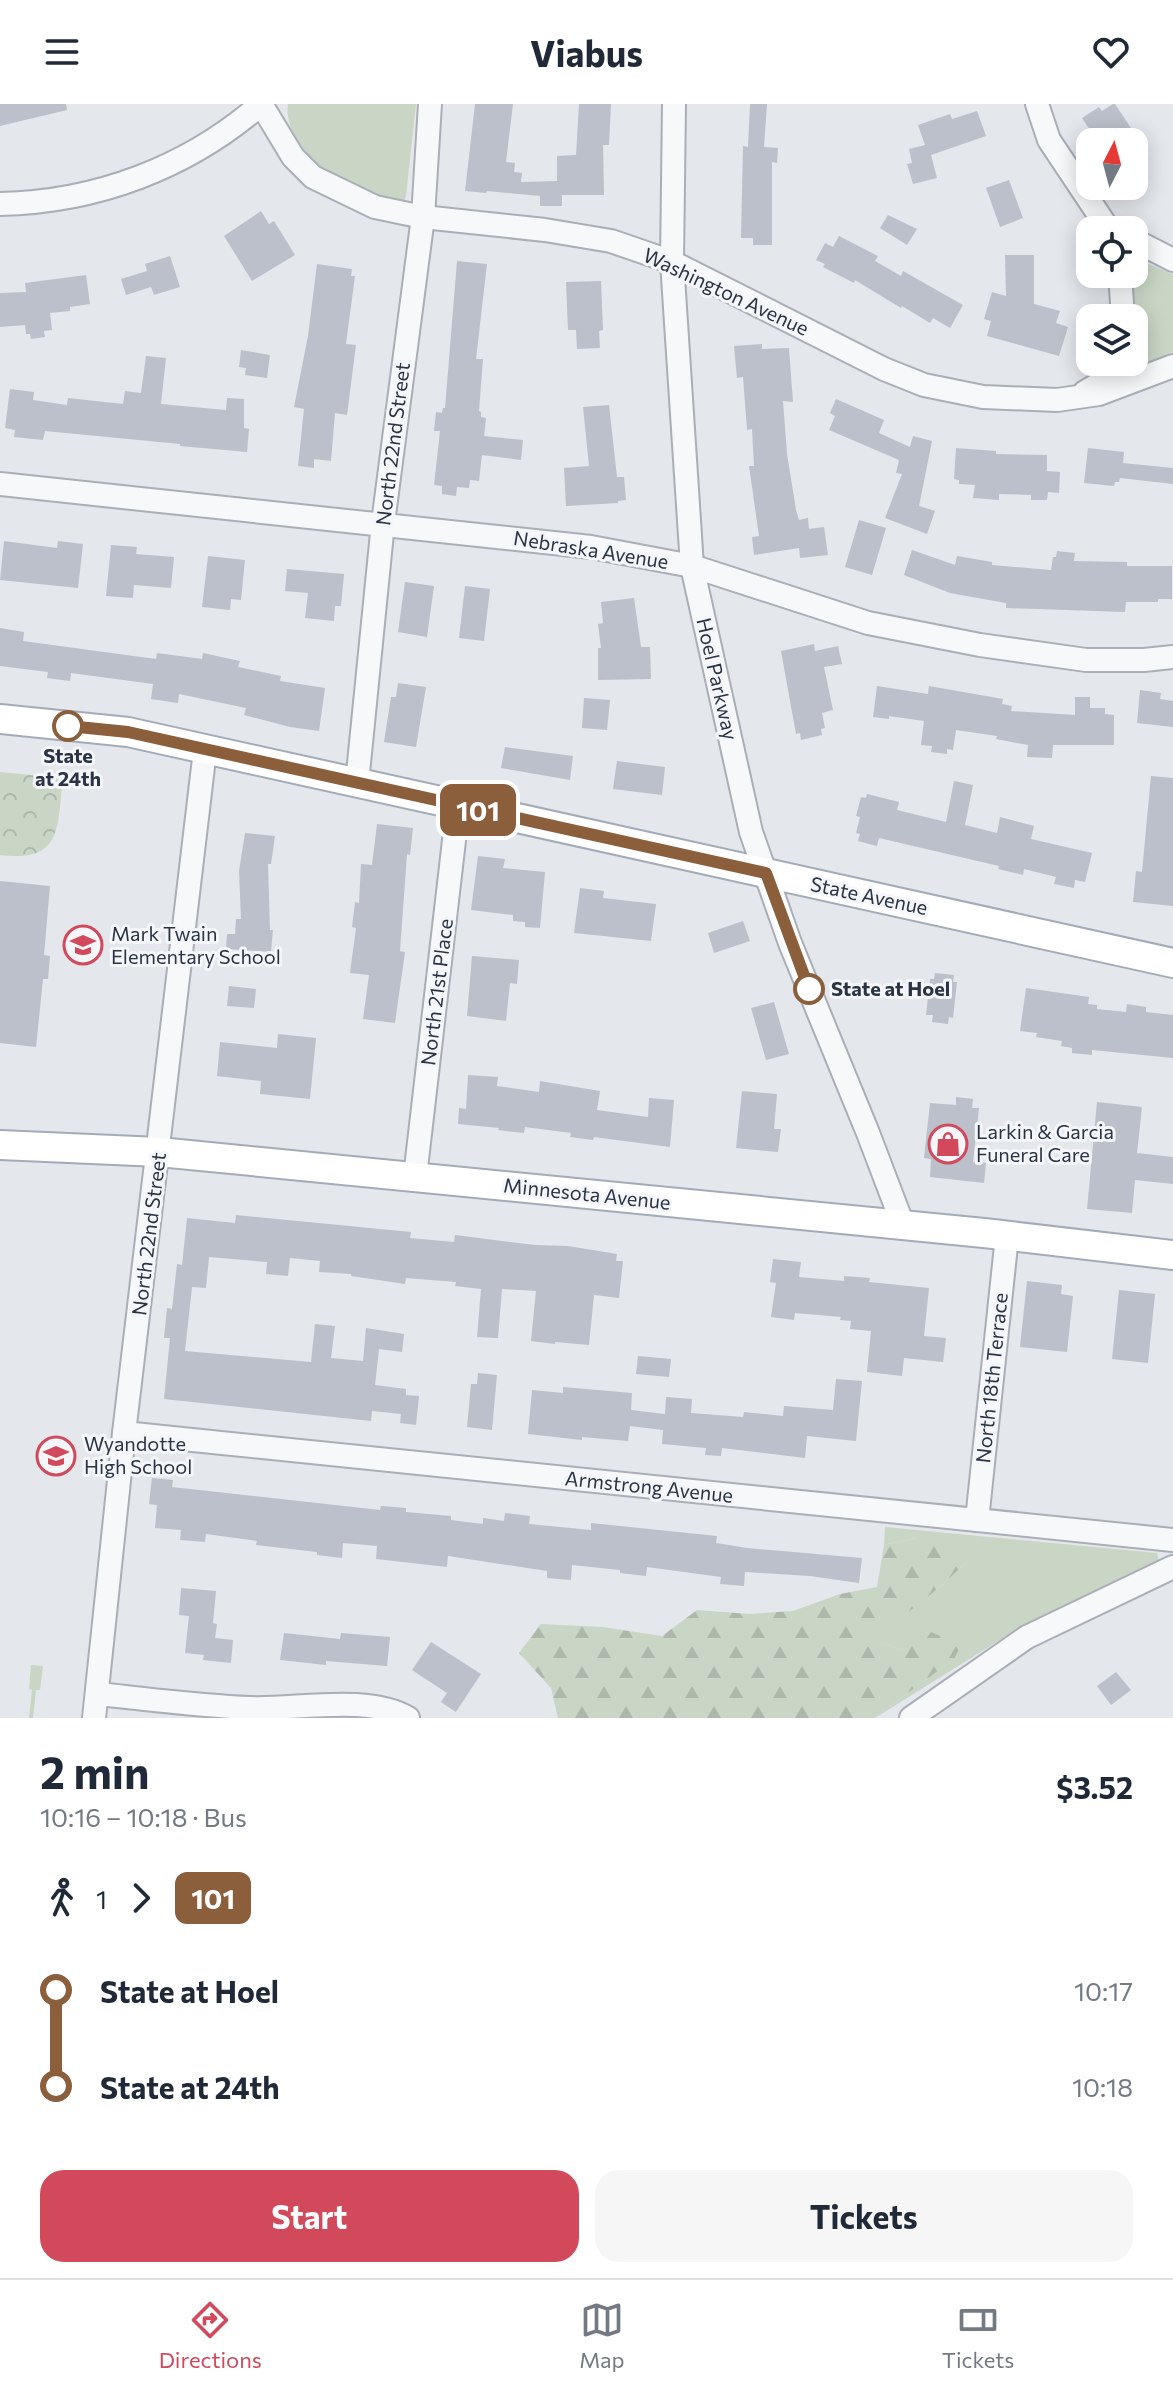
<!DOCTYPE html>
<html lang="en">
<head>
<meta charset="utf-8">
<style>
  :root { --surface:#fff; --page:#f6f6f7; --text:#1f2937; --muted:#747a83; --line:#e0e1e3; --accent:#d1495b }
  body { margin:0; font-family:Commissioner,sans-serif; background:var(--page); color:var(--text); height:100vh; display:flex; flex-direction:column; font-size:30px; white-space:nowrap }
  * { box-sizing:border-box; margin:0 }
  p { font-size:26px; color:var(--muted) }
  .icon { flex:none; width:44px; height:44px; fill:none; stroke:currentColor; stroke-width:2; stroke-linecap:round; stroke-linejoin:round }
  .map { position:relative; height:1614px; overflow:hidden }
  .details { display:flex; flex-direction:column; background:var(--surface); flex:1 }
  .details>* { flex:none }
  .badge { padding:0 16px; border-radius:12px; font-size:28px; line-height:52px }
  .needle { width:52px; rotate:6deg }
  .controls { position:absolute; left:1076px; top:24px; display:grid; gap:16px }
  .controls a { display:grid; place-items:center; width:72px; height:72px; border-radius:16px; background:var(--surface); box-shadow:0 4px 20px #0003; font-size:40px }
  .map>.badge { position:absolute; translate:-50% -50%; box-shadow:0 0 0 4px #fff }
  .legs { display:flex; align-items:center; gap:12px; height:88px; padding:0 40px; font-size:26px }
  .legs p { margin-inline-start:auto }
  .summary { display:flex; align-items:center; justify-content:space-between; height:136px; padding:0 40px }
  h1 { font-size:44px; font-weight:700; line-height:60px }
  .action { display:flex; gap:16px; margin-top:auto; padding:16px 40px }
  .action a { flex:1; height:92px; border-radius:24px; background:var(--accent); color:#fff; font-size:32px; font-weight:700; line-height:92px; text-align:center }
  .action a+a { background:var(--page); color:var(--text) }
  ul { padding:0 40px; list-style:none }
  li { display:flex; align-items:center; gap:28px; height:96px; font-size:30px }
  li i { display:grid; place-items:center; width:12px; height:100%; margin:0 10px; background:currentColor }
  li i::after { content:''; width:20px; height:20px; margin:-10px; border:6px solid; border-radius:50%; background:var(--surface) }
  li p { margin-inline-start:auto }
  li:first-child i { background:linear-gradient(#0000 50%,currentColor 0) }
  li:last-child i { background:linear-gradient(currentColor 50%,#0000 0) }
  header { display:flex; justify-content:space-between; align-items:center; height:104px; padding:0 40px; background:var(--surface); font-size:36px; font-weight:700 }
  .dock { display:flex; justify-content:space-around; align-items:center; height:112px; border-top:2px solid var(--line); background:var(--surface); font-size:22px; color:var(--muted) }
  .dock a { display:grid; justify-items:center; gap:4px }
  .dock .selected { color:var(--accent) }
  .map>svg:first-child { display:block }
</style>
</head>
<body>
<header><svg class="icon" aria-label="menu" viewBox="0 0 24 24"><path d="M4 6h16M4 12h16M4 18h16"/></svg>Viabus<svg class="icon" aria-label="heart" viewBox="0 0 24 24"><path d="M12 20l-8-8c-3-5 5-10 8-4 3-6 11-1 8 4z"/></svg></header>
<div class="map">
<svg width="1173" height="1614" viewBox="0 0 1173 1614">
  <defs>
    <pattern id="forest-firs" width="22" height="20" patternUnits="userSpaceOnUse" patternTransform="scale(2)"><rect width="22" height="20" fill="#c9d6c5"/><path d="M5 1l3.5 6h-7zM16 11l3.5 6h-7z" fill="#adb8ab"/></pattern>
    <pattern id="park-crowns" width="20" height="18" patternUnits="userSpaceOnUse" patternTransform="scale(2)"><rect width="20" height="18" fill="#c9d6c5"/><path d="M2 6a3 3 0 1 1 6 0M12 15a3 3 0 1 1 6 0" fill="none" stroke="#adb8ab"/></pattern>
  </defs>
  <rect width="100%" height="100%" fill="#e4e7ec"/>
  <g fill="#c9d6c5">
    <path d="M288,0H416L406,92L403,99L397,102C375,92 346,83 326,70C306,58 284,23 288,0Z"/>
    <path d="M1136,155L1173,170V248C1160,253 1144,265 1131,258H1134L1135,210L1130,170H1134V156Z"/>
    <polygon points="885,1423 1157,1449 1159,1457 1003,1534 875,1614 874,1614 954,1555 903,1546 872,1536 940,1483 967,1458 916,1434 884,1441"/>
    <polygon points="31,1561 43,1562 40,1586 36,1586 33,1614 29,1614 32,1586 29,1585"/>
  </g>
  <polygon fill="url(#forest-firs)" points="916,1434 964,1436 967,1458 940,1483 873,1536 903,1546 931,1528 961,1541 954,1555 874,1614 558,1614 551,1584 519,1549 541,1520 602,1523 662,1532 697,1506 749,1510 793,1507 840,1490 877,1483 884,1441"/>
  <path fill="url(#park-crowns)" d="M0,668L63,674C57,723 63,759 0,751Z"/>
  <g fill="#bbc0ca">
    <polygon points="0,0 66,0 67,6 0,22"/>
    <polygon points="475,0 513,0 506,58 515,59 514,68 522,69 521,78 557,77 557,52 576,51 579,0 611,0 609,41 603,41 604,91 562,91 562,102 540,102 540,92 487,87 486,89 465,87"/>
    <polygon points="750,0 767,0 764,43 778,44 777,59 772,58 772,141 753,141 753,134 741,134 743,42 748,43"/>
    <polygon points="1113,0 1115,0 1140,38 1098,38 1082,14 1099,3 1102,7"/>
    <polygon points="977,7 986,32 931,51 937,74 913,80 907,60 912,59 909,45 925,41 918,21 950,10 952,15"/>
    <polygon points="1009,76 1023,114 1000,123 986,84"/>
    <polygon points="261,107 269,120 274,117 295,151 252,177 224,132"/>
    <polygon points="888,111 917,125 907,141 880,124"/>
    <polygon points="839,132 878,152 875,157 901,172 903,167 963,201 950,224 933,214 930,219 902,202 901,204 855,176 854,179 823,163 825,160 816,156 825,139 833,143"/>
    <polygon points="1005,151 1034,151 1034,200 1060,207 1056,219 1068,223 1059,252 987,232 991,217 984,215 992,188 1006,192"/>
    <polygon points="170,152 180,183 154,191 151,183 126,191 121,175 147,167 145,160"/>
    <polygon points="457,157 487,160 476,255 483,255 479,307 481,308 481,313 486,314 484,332 523,336 521,356 482,351 479,377 470,376 469,384 457,383 456,392 442,390 442,382 434,381 440,327 434,327 436,308 442,309 443,304 445,304"/>
    <polygon points="317,160 352,165 351,172 355,172 346,240 356,241 347,311 335,309 331,357 314,355 314,364 298,362 304,305 294,303 308,232"/>
    <polygon points="86,171 90,200 70,203 70,207 50,209 52,226 44,227 45,233 31,235 30,230 26,230 25,221 0,223 0,189 26,188 25,179"/>
    <polygon points="601,177 603,226 599,227 600,244 577,245 576,226 568,226 566,178"/>
    <polygon points="762,240 762,245 789,244 793,298 783,297 787,350 796,406 799,416 808,414 809,425 824,423 828,451 800,454 799,444 754,451 752,433 759,432 749,362 754,362 752,325 747,326 743,273 737,274 734,242"/>
    <polygon points="241,246 270,251 267,274 245,271 246,264 239,263"/>
    <polygon points="146,252 166,254 161,300 226,306 227,294 244,295 244,324 249,325 247,348 180,342 180,340 45,327 43,336 14,333 15,326 5,324 10,285 34,288 33,296 67,301 68,294 123,300 125,287 141,289"/>
    <polygon points="836,295 884,316 879,329 910,343 913,332 932,337 919,402 935,407 927,430 885,414 902,370 896,369 899,356 829,326 835,312 830,309"/>
    <polygon points="609,301 617,373 624,373 626,396 618,397 618,399 566,402 564,364 589,362 583,303"/>
    <polygon points="956,344 996,347 996,350 1047,351 1047,367 1060,368 1059,389 1048,388 1047,396 1031,396 1031,391 999,390 999,396 973,394 975,381 959,380 959,376 954,375"/>
    <polygon points="1088,344 1124,348 1123,359 1173,364 1173,380 1120,374 1119,378 1115,378 1114,382 1084,379"/>
    <polygon points="859,416 886,424 872,471 845,463"/>
    <polygon points="4,437 57,444 58,437 83,440 78,484 0,476"/>
    <polygon points="111,441 137,443 136,450 174,453 171,484 134,481 133,494 106,492"/>
    <polygon points="912,446 955,461 957,452 992,458 992,461 1051,466 1053,453 1056,453 1057,447 1075,449 1074,457 1127,458 1127,462 1172,462 1172,495 1158,495 1158,498 1126,498 1125,508 1006,504 1006,499 950,489 904,471"/>
    <polygon points="208,452 245,456 241,496 231,495 230,506 202,503"/>
    <polygon points="287,465 344,470 341,502 335,502 334,517 305,514 308,489 285,487"/>
    <polygon points="405,478 434,482 427,533 398,528"/>
    <polygon points="465,482 490,485 484,537 459,534"/>
    <polygon points="634,494 641,543 650,543 651,575 598,576 598,544 601,544 598,520 603,519 601,498"/>
    <polygon points="0,524 24,528 23,537 156,555 157,549 202,555 203,549 240,557 238,563 281,572 280,577 325,584 319,627 290,623 244,611 246,604 179,590 178,599 151,595 153,580 71,569 70,577 47,574 48,568 0,562"/>
    <polygon points="814,540 815,547 838,542 842,560 824,563 833,606 822,609 825,624 821,625 822,631 801,636 800,629 796,630 781,547"/>
    <polygon points="398,579 426,583 416,643 384,638 391,593 396,593"/>
    <polygon points="877,582 928,590 929,582 1003,595 1002,600 1012,602 1011,607 1075,611 1075,593 1090,593 1090,604 1105,604 1105,610 1114,611 1114,641 1053,641 1052,654 1027,653 1028,641 996,635 997,632 956,626 953,646 947,645 947,650 931,648 932,642 921,641 924,617 889,612 889,615 873,613"/>
    <polygon points="1140,586 1161,589 1160,595 1173,597 1173,623 1137,619"/>
    <polygon points="584,594 610,596 607,626 582,624"/>
    <polygon points="505,643 573,652 570,676 501,664"/>
    <polygon points="617,657 665,663 662,691 613,685"/>
    <polygon points="1151,672 1173,674 1173,802 1133,798 1136,767 1142,768"/>
    <polygon points="954,677 973,681 965,721 997,729 1000,713 1034,722 1031,735 1092,749 1085,778 1075,776 1074,784 1054,780 1056,773 1024,765 1023,771 998,765 999,762 879,734 877,742 858,737 860,730 856,729 860,713 856,712 861,693 866,694 867,690 899,698 897,706 946,718"/>
    <polygon points="377,720 413,724 410,751 407,750 400,847 405,848 395,919 363,915 369,871 350,869 356,824 352,823 355,798 359,799 361,760 372,761"/>
    <polygon points="245,729 275,732 271,760 268,760 270,826 273,826 271,848 226,845 227,830 235,830 236,815 241,815 239,767"/>
    <polygon points="478,752 505,755 503,764 545,768 540,824 525,823 525,818 513,817 513,811 471,806"/>
    <polygon points="0,777 50,782 44,851 50,852 48,875 43,875 36,943 0,939"/>
    <polygon points="580,784 604,787 603,794 656,800 651,837 574,829"/>
    <polygon points="743,817 750,837 714,849 708,829"/>
    <polygon points="472,852 519,856 517,880 510,879 506,917 467,912"/>
    <polygon points="935,869 954,871 953,878 957,878 953,914 949,913 948,920 932,918 933,911 926,911 930,875 934,875"/>
    <polygon points="229,882 256,885 254,904 227,902"/>
    <polygon points="1026,884 1089,893 1088,900 1097,901 1097,905 1126,908 1127,900 1146,903 1146,908 1173,911 1173,954 1092,946 1092,951 1072,949 1072,944 1061,942 1062,937 1036,933 1037,929 1020,927"/>
    <polygon points="774,898 789,950 766,956 751,904"/>
    <polygon points="278,930 316,934 310,995 260,990 261,977 217,972 220,938 277,944"/>
    <polygon points="468,971 498,973 497,982 539,988 540,977 600,987 597,1006 648,1013 649,994 674,996 670,1043 594,1033 593,1036 570,1033 571,1029 525,1023 524,1029 498,1026 499,1024 458,1020 459,1004 466,1005"/>
    <polygon points="742,987 777,990 774,1025 781,1025 778,1048 736,1044"/>
    <polygon points="956,993 973,995 972,1004 979,1004 973,1058 986,1059 984,1079 930,1073 931,1055 924,1054 930,999 956,1001"/>
    <polygon points="1097,998 1142,1003 1137,1049 1173,1053 1173,1080 1135,1076 1132,1109 1087,1105"/>
    <polygon points="236,1111 411,1128 410,1134 454,1138 455,1131 535,1141 568,1142 617,1150 616,1157 623,1157 619,1194 594,1191 589,1241 555,1238 555,1240 531,1237 536,1187 502,1185 498,1234 477,1233 481,1185 455,1182 456,1178 406,1174 405,1180 351,1172 351,1170 319,1168 320,1157 290,1154 288,1172 266,1170 267,1158 209,1153 206,1184 192,1183 185,1247 311,1258 315,1220 335,1222 331,1254 363,1257 366,1224 404,1230 402,1248 379,1245 375,1281 406,1285 406,1291 419,1292 416,1321 400,1319 401,1310 372,1307 371,1317 164,1295 170,1234 164,1234 167,1204 172,1205 177,1160 182,1161 187,1114 235,1119"/>
    <polygon points="773,1155 801,1158 799,1173 844,1177 844,1172 870,1174 869,1178 929,1184 924,1232 946,1234 943,1258 904,1254 902,1272 867,1268 871,1227 850,1225 851,1217 840,1216 841,1213 795,1209 794,1216 771,1213 776,1179 770,1178"/>
    <polygon points="1027,1177 1062,1181 1061,1190 1073,1192 1067,1248 1020,1243"/>
    <polygon points="1119,1186 1155,1190 1148,1259 1112,1255"/>
    <polygon points="638,1252 671,1255 669,1273 636,1270"/>
    <polygon points="478,1269 497,1271 492,1326 467,1323 471,1280 477,1280"/>
    <polygon points="836,1275 862,1277 856,1337 807,1332 805,1354 722,1344 721,1352 705,1351 706,1344 662,1340 663,1326 630,1322 628,1337 582,1333 582,1336 528,1330 532,1286 563,1289 563,1283 632,1289 631,1306 665,1310 666,1293 692,1295 691,1309 743,1313 744,1308 783,1312 784,1302 833,1306"/>
    <polygon points="152,1374 173,1376 172,1383 362,1404 380,1406 381,1402 406,1404 406,1408 451,1412 451,1416 483,1420 483,1414 504,1417 505,1409 530,1412 529,1420 591,1426 591,1419 717,1432 716,1439 747,1444 862,1454 859,1479 810,1472 745,1468 744,1482 720,1480 721,1473 647,1463 646,1472 620,1469 620,1466 572,1461 571,1476 547,1474 547,1467 448,1452 447,1463 376,1455 377,1442 343,1439 342,1454 317,1451 317,1448 256,1441 257,1437 206,1430 205,1438 180,1436 181,1426 155,1424 157,1401 149,1400"/>
    <polygon points="181,1484 216,1487 213,1519 217,1520 215,1534 233,1536 231,1559 203,1556 204,1551 185,1549 189,1512 179,1511"/>
    <polygon points="284,1529 340,1535 341,1529 390,1533 387,1562 326,1557 326,1561 280,1556"/>
    <polygon points="431,1538 481,1570 456,1608 441,1598 447,1589 412,1566"/>
    <polygon points="1116,1568 1131,1586 1111,1601 1097,1582"/>
  </g>
  <g fill="none" stroke-linecap="round" stroke-linejoin="round">
    <defs>
      <g id="minor">
        <polyline points="261,0 293,53 313,73 375,103 423,113 545,126 611,137 672,158 884,265 924,281 983,293 1057,296 1099,290 1173,262"/>
        <polyline points="674,0 672,158 692,462 751,728 790,839 868,1029 903,1121"/>
        <polyline points="1037,0 1049,36 1109,126"/>
        <path d="M0,100C96,98 188,64 261,0"/>
        <polyline points="1134,136 1173,156"/>
        <polyline points="1120,170 1123,214"/>
        <polyline points="1085,288 1102,278 1117,258"/>
        <polyline points="0,380 591,443 692,462 868,519 980,541 1086,556 1144,556 1173,553"/>
        <polyline points="357,679 383,419 423,113 430,0"/>
        <polyline points="415,1073 458,702"/>
        <polyline points="124,1329 1173,1436"/>
        <polyline points="977,1416 1007,1132"/>
        <path d="M97,1590C148,1595 199,1602 250,1604C295,1606 368,1590 408,1614"/>
        <polyline points="94,1614 124,1329 205,646"/>
        <polyline points="911,1614 1027,1533 1173,1463"/>
      </g>
      <g id="major">
        <polyline points="0,615 128,628 1173,859"/>
        <polyline points="0,1041 159,1048 984,1129 1173,1151"/>
      </g>
    </defs>
    <use href="#minor" stroke="#a9aeb7" stroke-width="26"/>
    <use href="#major" stroke="#a3abb8" stroke-width="32"/>
    <use href="#minor" stroke="#f7f8fa" stroke-width="22"/>
    <use href="#major" stroke="#fff" stroke-width="28"/>
  </g>
  <g fill="none" stroke-linecap="round" stroke-linejoin="round">
    <defs>
      <polyline id="line-1" points="68,622 128,628 766,769 809,885"/>
    </defs>
    <use href="#line-1" stroke="#fff" stroke-width="18"/>
    <use href="#line-1" stroke="#8b5e3c" stroke-width="12"/>
  </g>
  <defs>
    <symbol id="school-ring" viewBox="-11 -11 22 22"><circle r="9.5" fill="#f4f6f9" stroke="#d1495b" stroke-width="1.5"/><path d="M0-5L7-2L0 1L-7-2ZM-4 1L0 2.5L4 1V4Q0 6-4 4Z" fill="#d1495b"/></symbol>
    <symbol id="shop-ring" viewBox="-11 -11 22 22"><circle r="9.5" fill="#f4f6f9" stroke="#d1495b" stroke-width="1.5"/><path d="M-5-2.5h2.3a2.7 3.5 0 0 1 5.4 0H5L5.5 6h-11ZM-1.5-2.5h3a1.5 2.3 0 0 0-3 0Z" fill="#d1495b"/></symbol>
  </defs>
  <g fill-rule="evenodd">
    <use href="#school-ring" x="61" y="819" width="44" height="44"/>
    <use href="#shop-ring" x="926" y="1018" width="44" height="44"/>
    <use href="#school-ring" x="34" y="1330" width="44" height="44"/>
  </g>
  <g fill="#fff" stroke="#8b5e3c" stroke-width="4">
    <circle cx="68" cy="622" r="14"/>
    <circle cx="809" cy="885" r="14"/>
  </g>
  <g text-anchor="middle" stroke-width="6" stroke-linejoin="round" paint-order="stroke">
    <g font-size="20" fill="#2b3445" stroke="#f4f6f9">
      <text transform="translate(726 188) rotate(25)" y="7">Washington Avenue</text>
      <text transform="translate(393 340) rotate(-83)" y="7">North 22nd Street</text>
      <text transform="translate(591 446) rotate(9)" y="7">Nebraska Avenue</text>
      <text transform="translate(717 575) rotate(77)" y="7">Hoel Parkway</text>
      <text transform="translate(869 792) rotate(12)" y="7">State Avenue</text>
      <text transform="translate(437 888) rotate(-83)" y="7">North 21st Place</text>
      <text transform="translate(587 1090) rotate(6)" y="7">Minnesota Avenue</text>
      <text transform="translate(149 1130) rotate(-83)" y="7">North 22nd Street</text>
      <text transform="translate(992 1274) rotate(-84)" y="7">North 18th Terrace</text>
      <text transform="translate(649 1383) rotate(6)" y="7">Armstrong Avenue</text>
    </g>
    <g font-size="20" font-weight="bold" fill="#2b3445" stroke="#f4f6f9">
      <text x="68" y="659">State<tspan x="68" dy="23">at 24th</tspan></text>
      <text x="831" y="892" text-anchor="start">State at Hoel</text>
    </g>
    <g font-size="20" fill="#2b3445" stroke="#f4f6f9" text-anchor="start">
      <text x="111" y="837">Mark Twain<tspan x="111" dy="23">Elementary School</tspan></text>
      <text x="976" y="1035">Larkin &amp; Garcia<tspan x="976" dy="23">Funeral Care</tspan></text>
      <text x="84" y="1347">Wyandotte<tspan x="84" dy="23">High School</tspan></text>
    </g>
  </g>
</svg>
<div class="controls">
<a><svg class="needle" viewBox="-14 -14 28 28"><path d="M0-13l5 13h-10z" fill="#e53935"/><path d="M0 13l5-13h-10z" fill="#747a83"/></svg></a>
<a><svg class="icon" aria-label="locate" viewBox="0 0 24 24"><circle cx="12" cy="12" r="6"/><path d="M12 2v4M12 18v4M2 12h4M18 12h4"/></svg></a>
<a><svg class="icon" aria-label="layers" viewBox="0 0 24 24"><path d="M12 4l9 5-9 5-9-5zM3 14l9 5 9-5"/></svg></a>
</div>
<b class="badge" style="left:478px;top:706px;background:#8b5e3c;color:#fff">101</b>
</div>
<section class="details">
<div class="summary"><div><h1>2 min</h1><p>10:16 – 10:18 · Bus</p></div><b>$3.52</b></div>
<div class="legs"><svg class="icon" aria-label="walk" viewBox="0 0 24 24"><circle cx="13" cy="4" r="2"/><path d="M13 8l-2 6 4 7M11 14l-3 7M7 12l3-4h3l4 4"/></svg>1<svg class="icon" aria-label="forward" viewBox="0 0 24 24"><path d="M9 5l7 7-7 7"/></svg><b class="badge" style="background:#8b5e3c;color:#fff">101</b></div>
<ul>
<li><i style="color:#8b5e3c"></i><b>State at Hoel</b><p>10:17</p></li>
<li><i style="color:#8b5e3c"></i><b>State at 24th</b><p>10:18</p></li>
</ul>
<div class="action"><a>Start</a><a>Tickets</a></div>
</section>
<nav class="dock">
<a class="selected"><svg class="icon" aria-label="directions" viewBox="0 0 24 24"><path d="M12 3l9 9-9 9-9-9zM9 14v-3h6M13 9l2 2-2 2"/></svg>Directions</a>
<a><svg class="icon" aria-label="map" viewBox="0 0 24 24"><path d="M3 6l6-2 6 2 6-2v14l-6 2-6-2-6 2zM9 4v14M15 6v14"/></svg>Map</a>
<a><svg class="icon" aria-label="tickets" viewBox="0 0 24 24"><path d="M3 7h18v10H3zM15 7v10"/></svg>Tickets</a>
</nav>
</body>
</html>
